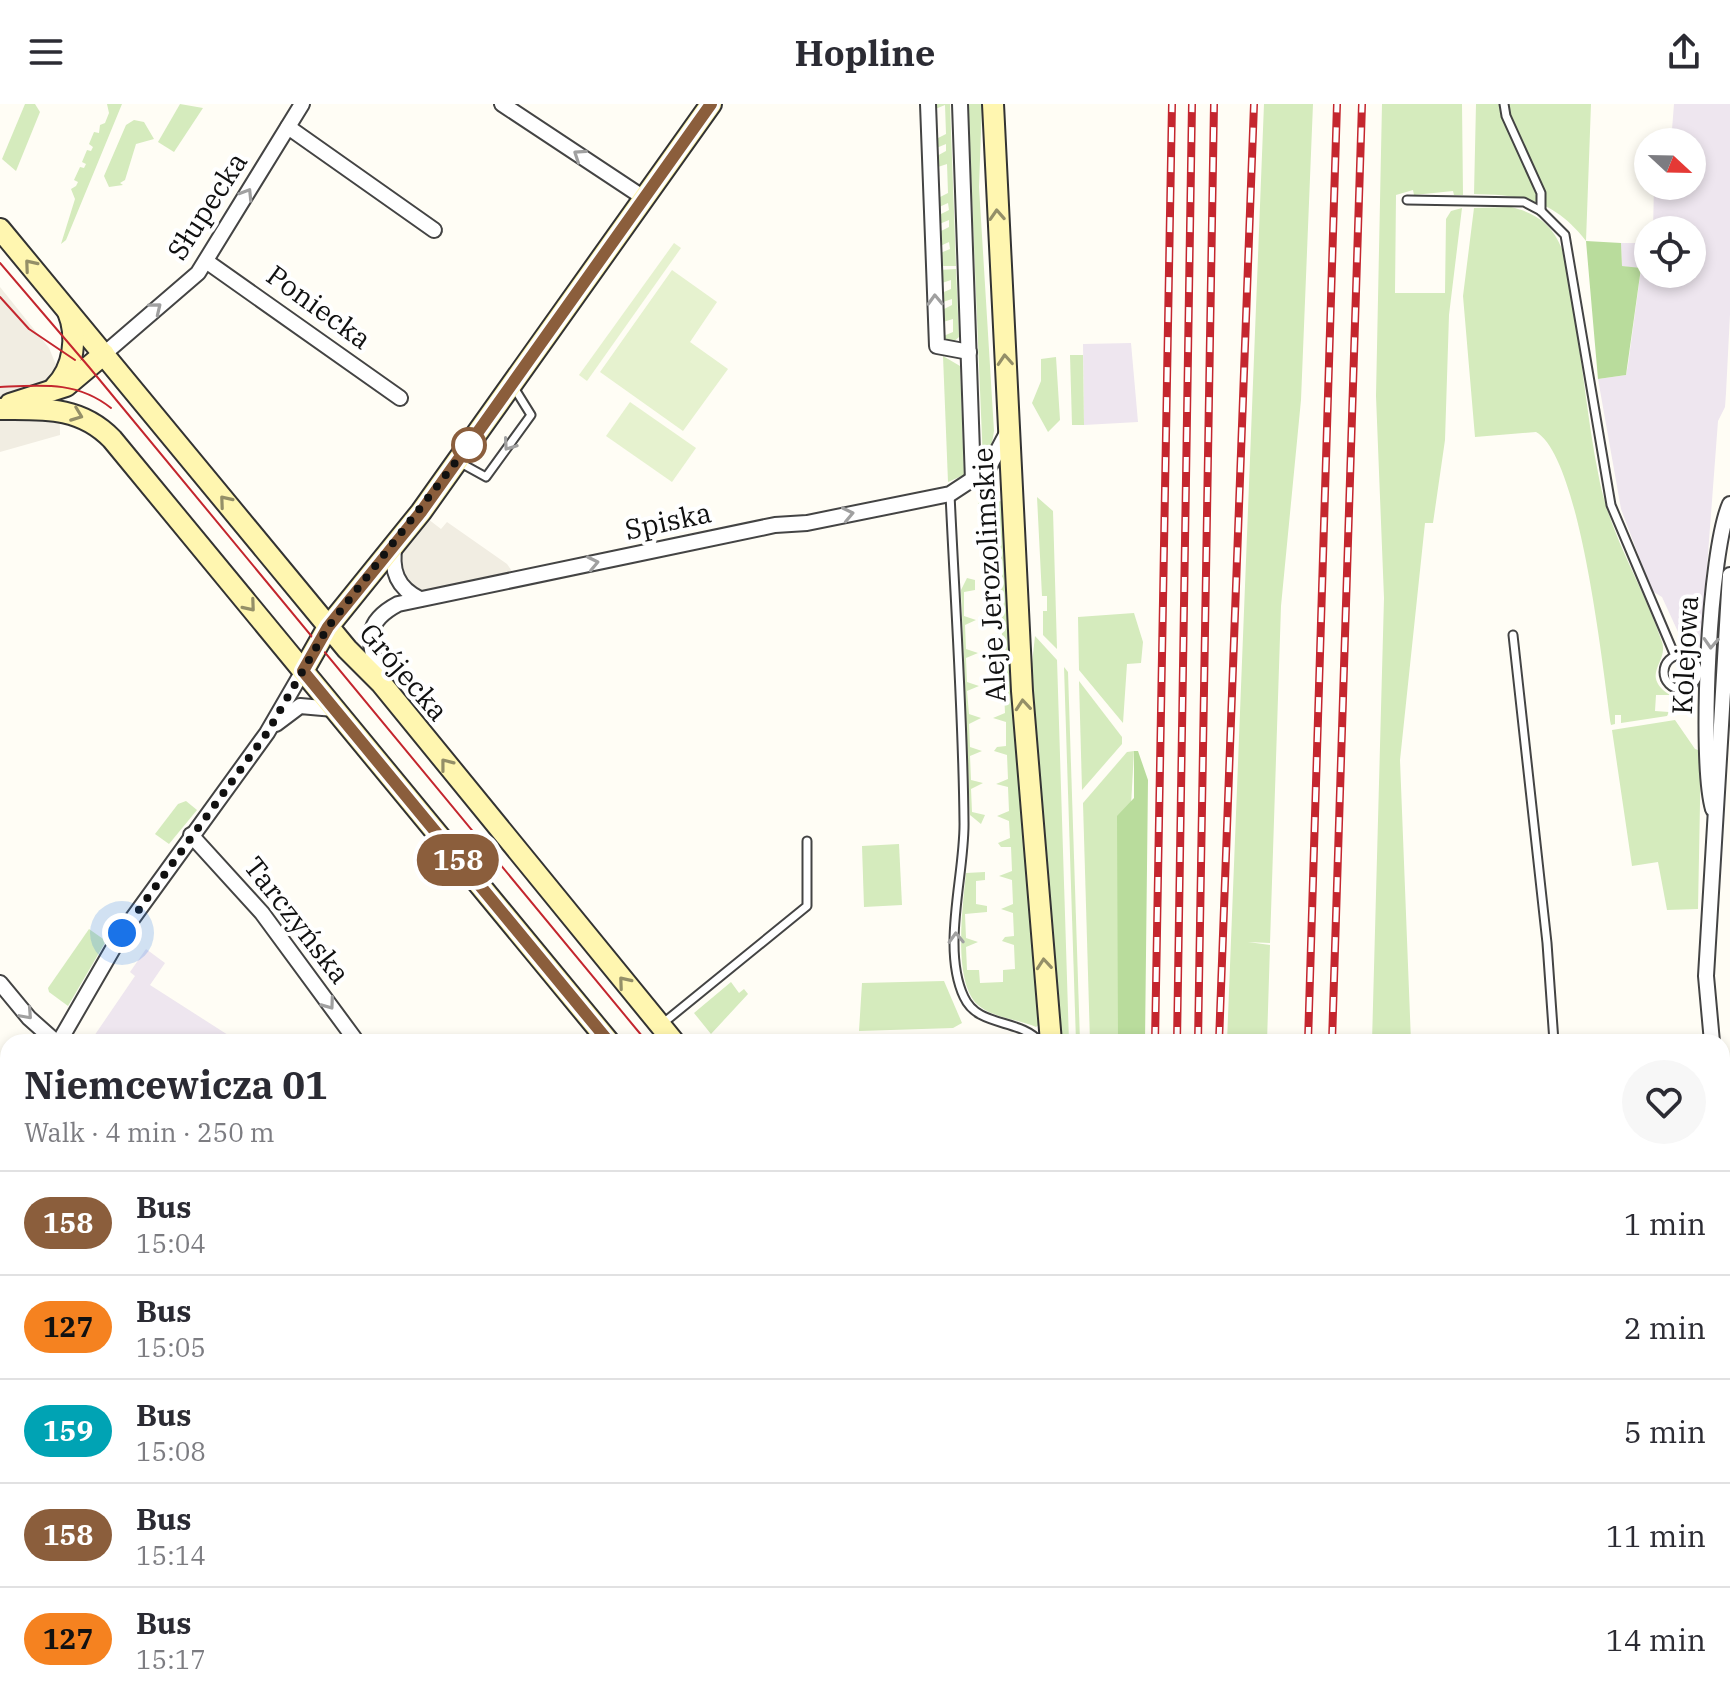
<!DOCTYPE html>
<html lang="en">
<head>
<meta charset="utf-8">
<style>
  :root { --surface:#fff; --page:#f7f7f7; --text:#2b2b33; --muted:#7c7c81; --line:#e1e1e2 }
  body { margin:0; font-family:"IBM Plex Serif",serif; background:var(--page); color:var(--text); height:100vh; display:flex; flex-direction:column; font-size:30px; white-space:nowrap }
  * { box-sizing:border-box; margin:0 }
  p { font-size:26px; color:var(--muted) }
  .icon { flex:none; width:44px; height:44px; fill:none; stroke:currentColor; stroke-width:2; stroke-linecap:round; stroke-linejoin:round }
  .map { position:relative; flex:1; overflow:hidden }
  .sheet { position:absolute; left:0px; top:930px; width:1730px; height:674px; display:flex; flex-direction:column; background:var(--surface); border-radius:24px 24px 0 0; box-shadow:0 4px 12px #0003 }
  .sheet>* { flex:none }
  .badge { padding:0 16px; border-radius:26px; font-size:28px; line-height:52px }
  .needle { width:52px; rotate:112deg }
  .fabs { position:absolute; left:1634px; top:24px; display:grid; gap:16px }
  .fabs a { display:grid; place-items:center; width:72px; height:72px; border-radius:50%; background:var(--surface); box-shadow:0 4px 12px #0003; font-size:40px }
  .you { position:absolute; width:40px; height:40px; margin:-20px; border:6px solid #fff; border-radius:50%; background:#1a73e8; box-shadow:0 0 0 12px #1a73e833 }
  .map>.badge { position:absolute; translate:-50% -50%; box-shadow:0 0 0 4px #fff }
  .round { display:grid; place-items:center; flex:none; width:84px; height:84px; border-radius:42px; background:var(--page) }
  .head { display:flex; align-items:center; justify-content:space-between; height:136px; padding:0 24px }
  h1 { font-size:38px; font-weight:800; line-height:60px }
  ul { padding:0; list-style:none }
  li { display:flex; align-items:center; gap:24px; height:104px; padding:0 24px; border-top:2px solid var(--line) }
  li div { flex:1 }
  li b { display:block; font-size:30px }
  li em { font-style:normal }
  li .badge { min-width:88px; font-weight:700; text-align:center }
  header { display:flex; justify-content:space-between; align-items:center; height:104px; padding:0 24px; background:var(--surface); font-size:36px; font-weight:800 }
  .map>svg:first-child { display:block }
</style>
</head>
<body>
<header><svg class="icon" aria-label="menu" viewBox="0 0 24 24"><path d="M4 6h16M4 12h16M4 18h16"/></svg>Hopline<svg class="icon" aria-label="share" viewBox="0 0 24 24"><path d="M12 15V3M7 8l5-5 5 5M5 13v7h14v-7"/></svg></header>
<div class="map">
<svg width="1730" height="1603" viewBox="0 0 1730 1603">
  <rect width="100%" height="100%" fill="#fffdf5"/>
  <g fill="#eee6ef">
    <polygon points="1674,0 1730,0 1730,210 1726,289 1725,303 1718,317 1701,543 1684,541 1662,493 1652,487 1621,405 1598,275 1626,271 1628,261 1641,165 1622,162 1621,139 1648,139 1648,170 1692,170 1692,126 1653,126 1654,82 1692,82 1692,38 1671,38"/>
    <polygon points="1131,239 1138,318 1084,321 1083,240"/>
    <polygon points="146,845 165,859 150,881 239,938 90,938 135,872 130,868"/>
    <polygon points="0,1266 8,1270 8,1596 624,1596 631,1603 0,1603"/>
  </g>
  <g fill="#d5ebbd">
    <polygon points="25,0 35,0 40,8 16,67 2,55"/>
    <polygon points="107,0 122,0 66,136 61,140 75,95 71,85 76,82 78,78 74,76 80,63 84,64 86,60 82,58 87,46 91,47 93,43 89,40 94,28 99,29 100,21 105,19 109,9"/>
    <polygon points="180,0 203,4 174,48 158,38"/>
    <polygon points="933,0 950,0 956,162 938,162 938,150 950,145 949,138 938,143 937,129 949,123 949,116 937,121 937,112 949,106 948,99 937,104 936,95 948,89 947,60 935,64 935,53 946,47 946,40 934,45 934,36 946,30 945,1 933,6"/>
    <polygon points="968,0 982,0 979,83 994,327 991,345 983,357"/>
    <polygon points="1264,0 1313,0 1301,296 1281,502 1270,839 1248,838 1270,841 1267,938 1227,938"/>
    <polygon points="1382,0 1462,0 1463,91 1454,91 1453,87 1414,91 1413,86 1396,91 1395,189 1445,189 1446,115 1451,107 1462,104 1449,211 1445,336 1433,419 1425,419 1400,656 1411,938 1372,938 1384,494 1376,292"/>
    <path d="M1476,0H1591L1586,137C1554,96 1523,91 1474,90Z"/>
    <polygon points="134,16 144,18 154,35 136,40 125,76 120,79 123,81 109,83 104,72 126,21"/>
    <path d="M1511,103C1536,109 1552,120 1562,145C1580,222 1584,302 1600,379C1612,435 1644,484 1662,538C1669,558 1639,571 1670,591H1656L1655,607L1669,608L1667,612L1621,619V611H1615V620L1611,621C1603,567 1581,353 1536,328L1475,333L1463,192L1474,104Z"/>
    <polygon points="956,165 959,233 952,239 941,233 953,228 953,215 940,219 940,207 952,201 952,195 940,199 939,190 951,185 951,176 939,180 939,166"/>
    <polygon points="1070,251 1083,251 1084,321 1072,321"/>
    <polygon points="943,252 960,262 964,371 948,378"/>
    <polygon points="1056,253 1060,316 1048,328 1032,299 1041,277 1041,255"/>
    <polygon points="1037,393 1053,407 1057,545 1043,531 1043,507 1047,507 1047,492 1042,492"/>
    <path d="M1004,397L1040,920L1036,923C1018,915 993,914 978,901C952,878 963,801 966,769L985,768V776L976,777V800L987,802V808L965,810L966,834L978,838L966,843L967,866H979L980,879L1003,878V866L1015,865L1014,841L1002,837L1005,833L1014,832L1013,809L1001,805L1013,800L1012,776L999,772L1012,767L1011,743H1001L998,739L1010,734L1009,717L997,712L1009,707L1008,683L996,680L1008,675L1007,651L994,647L997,643L1006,642V618L993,614L1005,609L1004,586L991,581L1004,576L1003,553L990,549L1002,544V520L989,516L1001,511L1000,488L987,484L990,479L1000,478L999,455L986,451L988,447L999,445L997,421L985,422V410H978V399Z"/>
    <polygon points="967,474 975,476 975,486 964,488 964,512 976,516 965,521 966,545 978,549 966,554 967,578 979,582 967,587 969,610 981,614 969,620 970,643 982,647 970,652 971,676 983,679 971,685 972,708 985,711 981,720 970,711 961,486"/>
    <polygon points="1134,509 1143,538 1141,559 1127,560 1123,619 1079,566 1078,513"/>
    <polygon points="1035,532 1057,556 1069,938 1059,938 1030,578"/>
    <polygon points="1064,563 1068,568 1080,938 1076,938"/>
    <polygon points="1079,577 1122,633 1122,640 1082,686"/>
    <polygon points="1675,616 1695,645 1701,647 1698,805 1667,806 1658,758 1632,762 1612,626"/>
    <polygon points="1134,647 1118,938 1090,938 1083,699 1127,648"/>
    <polygon points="186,697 197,706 169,740 155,730 178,700"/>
    <polygon points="899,740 902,801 864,803 862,742"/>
    <polygon points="89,825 106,837 68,902 49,888 48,884"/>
    <polygon points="944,877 962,919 953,924 859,927 862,879"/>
    <polygon points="731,878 739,889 744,885 748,890 711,930 694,909"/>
  </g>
  <g fill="#b9dc9c">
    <polygon points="1586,137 1621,139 1622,162 1641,164 1626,271 1598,275"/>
    <polygon points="1134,647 1138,647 1148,676 1145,938 1118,938 1117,712 1134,694"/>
  </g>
  <g fill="#e6f2cf">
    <polygon points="674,139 681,144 587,277 579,271"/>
    <polygon points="672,166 717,198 690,238 728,265 683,327 600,268"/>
    <polygon points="630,298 696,344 672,378 606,332"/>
  </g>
  <g fill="#f1ede2">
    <polygon points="0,183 49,244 59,268 60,331 0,348"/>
    <polygon points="428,415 441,425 447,418 507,460 514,470 422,488 412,485 401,470 400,452"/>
    <polygon points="930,1596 1124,1596 1124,1603 943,1603"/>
  </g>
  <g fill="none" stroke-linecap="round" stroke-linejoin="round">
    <defs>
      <g id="service">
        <polyline points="1504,0 1506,12 1541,89 1541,107"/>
        <polyline points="1407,96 1524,98 1541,107 1565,131 1611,401 1675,552"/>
        <polyline points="457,357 486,373 531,311 513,282"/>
        <path d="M950,390C955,499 963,609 964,718C965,770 941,844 964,893C978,924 1020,914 1040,938"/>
        <polyline points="1513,531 1547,839 1554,938"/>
        <circle cx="1681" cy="568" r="17"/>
        <polyline points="662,920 807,802 807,737"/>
        <polyline points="0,1302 8,1306"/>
        <polyline points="611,1596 618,1603"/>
        <polyline points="360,1603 364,1596"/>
      </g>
      <g id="minor">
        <polyline points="502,0 644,94"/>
        <polyline points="928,0 937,242 969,248"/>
        <polyline points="960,0 973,377"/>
        <polyline points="288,23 434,126"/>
        <polyline points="206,157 400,294"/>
        <polyline points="104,250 198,169 302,0"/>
        <path d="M395,440C390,466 397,484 420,495"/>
        <path d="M380,575C370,540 360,520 398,500L775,421L807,419L950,390L988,365L1007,329"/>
        <polyline points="276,620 300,602 334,605"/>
        <path d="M1713,705C1699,656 1709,446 1730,400"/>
        <polyline points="191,731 262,809 357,938"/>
        <polyline points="0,879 29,914 56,938"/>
        <polyline points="59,938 122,829 267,629 303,567"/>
        <polyline points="1712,938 1706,872 1730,471"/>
        <polyline points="1722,1010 1730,1066"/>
        <polyline points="0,1044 8,1030"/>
        <polyline points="692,1596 709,1603"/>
        <polyline points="1607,1603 1648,1600"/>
      </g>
      <polyline id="tertiary" points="675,1603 680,1596"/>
      <g id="secondary">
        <polyline points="993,0 1022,587 1051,938"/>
        <polyline points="0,125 347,545 381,579 674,938"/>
        <path d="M55,283C74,264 78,232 68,208"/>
        <polyline points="10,300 66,282 104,250"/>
        <path d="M0,305C43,305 80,302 112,335L609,938"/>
        <polyline points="303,567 328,523 421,408 711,0"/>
        <polyline points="0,1165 8,1169"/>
        <polyline points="0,1222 8,1226"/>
        <polyline points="1722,1416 1730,1414"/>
        <polyline points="1722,1487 1730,1486"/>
        <polyline points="952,1596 954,1603"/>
        <polyline points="1093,1603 1093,1596"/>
      </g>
    </defs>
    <use href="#service" stroke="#444" stroke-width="11"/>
    <use href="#minor" stroke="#444" stroke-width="18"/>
    <use href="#tertiary" stroke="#444" stroke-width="22"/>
    <use href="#secondary" stroke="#333" stroke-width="24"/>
    <use href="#service" stroke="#fff" stroke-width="7"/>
    <use href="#minor" stroke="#fff" stroke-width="14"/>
    <use href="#tertiary" stroke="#fff" stroke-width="18"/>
    <use href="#secondary" stroke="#fff6b0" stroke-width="20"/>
    <g stroke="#c4262e" stroke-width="2">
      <polyline points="0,159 89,263 647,938"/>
      <polyline points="0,193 29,225 75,256"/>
      <path d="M0,283C42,281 77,277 111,304"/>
      <polyline points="1722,1447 1730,1446"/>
      <polyline points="1020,1596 1021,1603"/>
      <polyline points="1035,1596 1036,1603"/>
    </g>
    <defs>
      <g id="rail">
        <polyline points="1155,938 1172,0"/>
        <polyline points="1177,938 1192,0"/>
        <polyline points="1198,938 1214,0"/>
        <polyline points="1219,938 1254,0"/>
        <polyline points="1308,938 1337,0"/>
        <polyline points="1332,938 1362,0"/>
        <polyline points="1157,1603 1157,1596"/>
        <polyline points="1183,1603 1183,1596"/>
        <polyline points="1206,1603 1206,1596"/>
      </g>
    </defs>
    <use href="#rail" stroke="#c4262e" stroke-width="8"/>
    <use href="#rail" stroke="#fff" stroke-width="5" stroke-dasharray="15" stroke-linecap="butt"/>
  </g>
  <defs><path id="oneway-chevron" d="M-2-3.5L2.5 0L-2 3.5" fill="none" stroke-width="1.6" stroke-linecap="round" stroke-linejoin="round" transform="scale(2)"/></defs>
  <g stroke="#a0a0a0">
    <use href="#oneway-chevron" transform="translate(579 51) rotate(-146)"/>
    <use href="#oneway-chevron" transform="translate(247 90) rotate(-58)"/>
    <use href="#oneway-chevron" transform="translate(935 196) rotate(-92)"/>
    <use href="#oneway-chevron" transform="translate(156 204) rotate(-39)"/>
    <use href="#oneway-chevron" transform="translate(509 341) rotate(125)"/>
    <use href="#oneway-chevron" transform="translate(848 410) rotate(-12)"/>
    <use href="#oneway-chevron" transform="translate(593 459) rotate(-12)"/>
    <use href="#oneway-chevron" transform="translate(1711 539) rotate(93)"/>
    <use href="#oneway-chevron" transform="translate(956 834) rotate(-92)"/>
    <use href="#oneway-chevron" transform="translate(329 900) rotate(54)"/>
    <use href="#oneway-chevron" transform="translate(27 910) rotate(48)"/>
  </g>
  <g stroke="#948f68">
    <use href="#oneway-chevron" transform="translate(997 111) rotate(-93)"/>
    <use href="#oneway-chevron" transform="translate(30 161) rotate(-130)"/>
    <use href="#oneway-chevron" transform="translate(1005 256) rotate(-94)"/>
    <use href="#oneway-chevron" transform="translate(77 311) rotate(21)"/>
    <use href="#oneway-chevron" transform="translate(225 397) rotate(-130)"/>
    <use href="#oneway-chevron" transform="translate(250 502) rotate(50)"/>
    <use href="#oneway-chevron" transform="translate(1023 601) rotate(-95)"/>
    <use href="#oneway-chevron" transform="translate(446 660) rotate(-128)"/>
    <use href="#oneway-chevron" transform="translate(1044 860) rotate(-95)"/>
    <use href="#oneway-chevron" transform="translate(624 878) rotate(-130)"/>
  </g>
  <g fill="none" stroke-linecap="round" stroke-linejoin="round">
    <defs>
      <polyline id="line" points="609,938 303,567 328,523 421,408 711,0"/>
    </defs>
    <use href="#line" stroke="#fff" stroke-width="18"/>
    <use href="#line" stroke="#8b5e3c" stroke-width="12"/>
    <polyline stroke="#111" stroke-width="8" stroke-dasharray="0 14.4" points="122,829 267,629 328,523 469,341"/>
  </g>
  <circle fill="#fff" stroke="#8b5e3c" stroke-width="4" cx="469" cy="341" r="16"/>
  <g text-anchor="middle" stroke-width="8" stroke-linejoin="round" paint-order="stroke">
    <g font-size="28" fill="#111" stroke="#fff">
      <text transform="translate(207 102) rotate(-57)" y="10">Słupecka</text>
      <text transform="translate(319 203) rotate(36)" y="10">Poniecka</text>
      <text transform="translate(668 417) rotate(-12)" y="10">Spiska</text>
      <text transform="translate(989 471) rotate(-93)" y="10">Aleje Jerozolimskie</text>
      <text transform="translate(1685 551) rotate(-87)" y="10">Kolejowa</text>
      <text transform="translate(404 568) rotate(49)" y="10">Grójecka</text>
      <text transform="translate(297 816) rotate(52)" y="10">Tarczyńska</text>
    </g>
  </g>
</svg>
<div class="fabs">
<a><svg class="needle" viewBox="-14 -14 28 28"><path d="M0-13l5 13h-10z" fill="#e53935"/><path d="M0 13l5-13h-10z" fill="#7c7c81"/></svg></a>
<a><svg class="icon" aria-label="locate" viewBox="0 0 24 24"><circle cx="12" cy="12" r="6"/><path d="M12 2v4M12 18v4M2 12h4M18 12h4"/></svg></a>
</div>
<div class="you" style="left:122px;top:829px"></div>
<b class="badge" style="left:458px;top:756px;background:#8b5e3c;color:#fff">158</b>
<section class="sheet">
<div class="head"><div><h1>Niemcewicza 01</h1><p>Walk · 4 min · 250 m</p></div><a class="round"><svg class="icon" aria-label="heart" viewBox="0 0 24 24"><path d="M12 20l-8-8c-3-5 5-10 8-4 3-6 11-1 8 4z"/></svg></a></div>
<ul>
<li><span class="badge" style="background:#8b5e3c;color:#fff">158</span><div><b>Bus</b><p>15:04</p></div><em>1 min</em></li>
<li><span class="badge" style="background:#f58220;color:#111">127</span><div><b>Bus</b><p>15:05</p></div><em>2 min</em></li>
<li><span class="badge" style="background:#00a3b4;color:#fff">159</span><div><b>Bus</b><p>15:08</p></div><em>5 min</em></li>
<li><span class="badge" style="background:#8b5e3c;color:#fff">158</span><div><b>Bus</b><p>15:14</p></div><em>11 min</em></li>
<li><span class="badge" style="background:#f58220;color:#111">127</span><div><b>Bus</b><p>15:17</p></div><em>14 min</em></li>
</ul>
</section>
</div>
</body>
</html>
